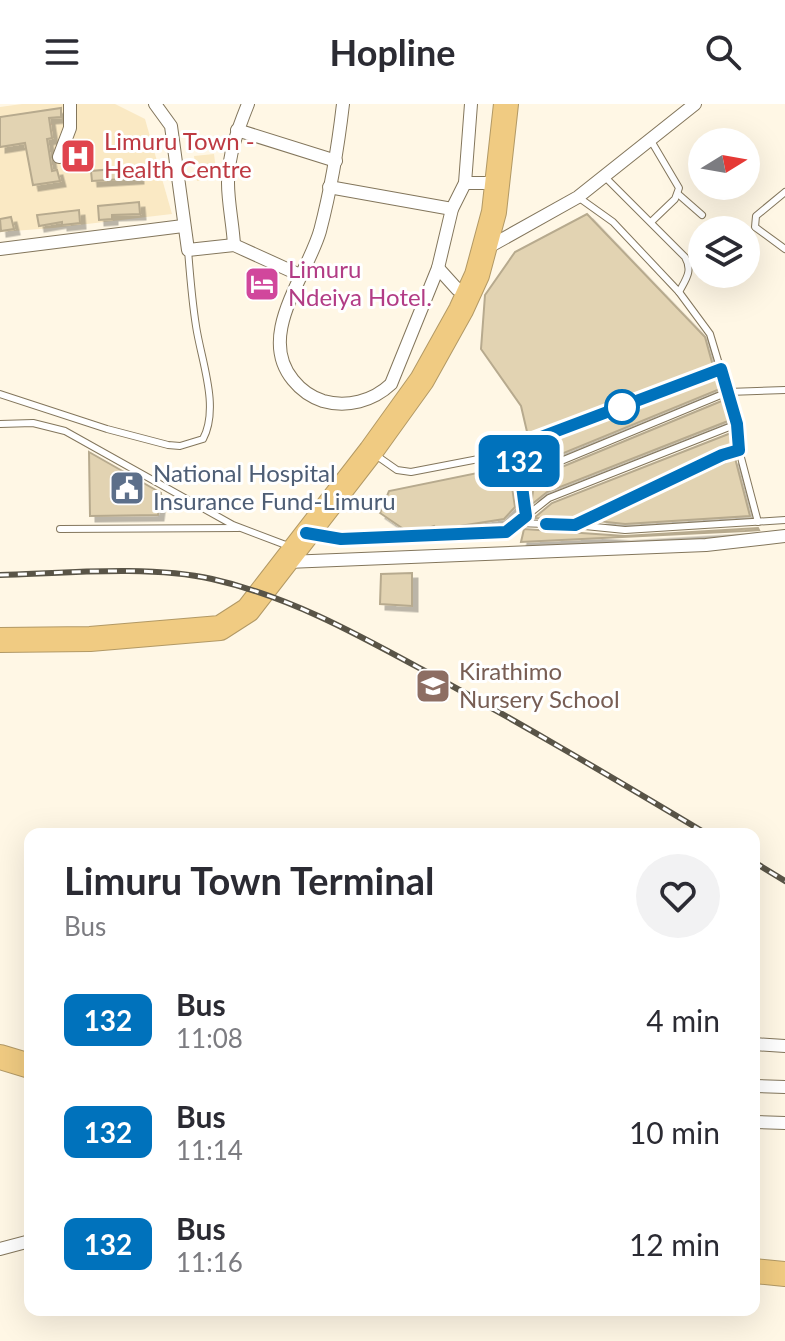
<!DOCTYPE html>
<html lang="en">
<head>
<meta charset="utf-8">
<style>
  :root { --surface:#fff; --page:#f2f2f3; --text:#2b2b33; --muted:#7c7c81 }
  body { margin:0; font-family:Lato,sans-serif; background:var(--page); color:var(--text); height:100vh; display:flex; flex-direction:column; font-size:30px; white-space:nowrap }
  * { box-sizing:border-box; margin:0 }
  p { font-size:26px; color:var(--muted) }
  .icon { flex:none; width:44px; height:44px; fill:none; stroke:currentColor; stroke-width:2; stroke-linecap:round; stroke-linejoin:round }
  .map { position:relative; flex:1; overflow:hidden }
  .side { position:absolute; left:24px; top:724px; width:736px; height:488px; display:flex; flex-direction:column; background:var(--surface); border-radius:16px; box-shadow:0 8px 32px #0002 }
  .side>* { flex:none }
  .badge { padding:0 16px; border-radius:12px; font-size:28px; line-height:52px }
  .needle { width:52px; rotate:79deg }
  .buttons { position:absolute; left:688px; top:24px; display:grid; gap:16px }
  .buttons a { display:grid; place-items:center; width:72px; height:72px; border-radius:50%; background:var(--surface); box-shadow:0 8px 32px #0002; font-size:40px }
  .map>.badge { position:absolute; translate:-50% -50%; box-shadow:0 0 0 4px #fff }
  .round { display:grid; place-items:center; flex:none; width:84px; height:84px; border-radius:42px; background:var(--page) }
  .headline { display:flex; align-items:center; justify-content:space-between; height:136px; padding:0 40px }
  h1 { font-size:38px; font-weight:700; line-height:60px }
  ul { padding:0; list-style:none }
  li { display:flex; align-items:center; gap:24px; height:112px; padding:0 40px }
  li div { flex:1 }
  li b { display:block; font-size:30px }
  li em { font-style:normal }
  li .badge { min-width:88px; font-weight:700; text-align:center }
  header { display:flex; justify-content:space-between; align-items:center; height:104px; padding:0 40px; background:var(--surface); font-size:36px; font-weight:700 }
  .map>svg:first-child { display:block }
</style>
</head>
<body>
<header><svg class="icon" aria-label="menu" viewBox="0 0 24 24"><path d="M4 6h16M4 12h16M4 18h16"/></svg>Hopline<svg class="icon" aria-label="search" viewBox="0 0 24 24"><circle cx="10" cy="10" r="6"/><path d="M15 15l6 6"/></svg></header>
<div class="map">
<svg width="785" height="1237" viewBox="0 0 785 1237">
  <defs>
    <filter id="shadow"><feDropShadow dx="5.5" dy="5.5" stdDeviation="0" flood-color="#0004"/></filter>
  </defs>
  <rect width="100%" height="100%" fill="#fff7e5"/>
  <g fill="#fae9c4">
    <polygon points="22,0 115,0 145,15 172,110 53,124 0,128 0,3"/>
    <polygon points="214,50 217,74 197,77 194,52"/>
  </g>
  <g fill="#e2d3b2" stroke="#b7aa8e" stroke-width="2" filter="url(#shadow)">
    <polygon points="61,4 61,13 49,14 52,34 47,35 52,67 57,66 60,77 33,81 25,39 0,43 0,13"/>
    <polygon points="137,63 138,74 92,77 91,67"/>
    <polygon points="139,98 140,110 112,111 112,115 99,116 98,102"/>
    <polygon points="79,106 80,119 62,121 62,118 39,122 37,111"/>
    <polygon points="587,110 705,233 713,262 528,332 521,302 481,245 485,191 515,148"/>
    <polygon points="11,113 14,125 1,127 0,115"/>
    <polygon points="717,273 720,285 537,360 531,343 535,342"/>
    <polygon points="724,296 728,317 547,388 531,401 535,374"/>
    <polygon points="731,329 733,342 574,415 534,414 552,399"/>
    <polygon points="89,348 161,389 158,411 90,412"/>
    <polygon points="735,354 750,412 625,420 597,417"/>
    <polygon points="492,366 511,376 515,403 504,415 447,424 436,425 434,422 423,426 405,426 380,409 389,387"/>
    <polygon points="758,424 759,426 745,427 521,438 524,425 625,432"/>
    <polygon points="412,469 412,502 380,500 381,470"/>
  </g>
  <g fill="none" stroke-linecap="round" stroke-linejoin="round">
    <defs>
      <g id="lane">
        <polyline points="650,35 679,84 675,95 651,118"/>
        <path d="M604,72L685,153C693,167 686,175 679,188"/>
        <polyline points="785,88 756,112 755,123 785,145"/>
        <polyline points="678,90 702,111"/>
        <path d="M0,290L107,325L168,341L180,342L203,335C220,303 201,256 196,222C192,197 190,171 188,146"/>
        <polyline points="0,320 33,319 65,327 233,421 291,443"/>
        <polyline points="739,346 758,418"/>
        <polyline points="377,352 397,366 411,368 494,352"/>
        <polyline points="520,374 728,288 785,286"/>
        <polyline points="526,412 518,352 521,342 533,336 721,265"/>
        <polyline points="517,419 575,421 625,426 785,416"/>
        <polyline points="575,421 722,351 739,346 737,320 710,230 679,188 613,118 578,93"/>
        <polyline points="60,425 238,424"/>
        <polyline points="313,430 341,435 506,428 549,394 737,320"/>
      </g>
      <g id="street">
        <polyline points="155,0 171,22 188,146 234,141 300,171"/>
        <path d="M343,0C338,43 331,85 320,127C307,172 256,231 293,276C301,286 311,293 323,297C347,304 373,297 391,280L438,164L452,105L465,79L471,0"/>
        <polyline points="237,26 336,57"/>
        <polyline points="59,53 70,24 70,0"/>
        <polyline points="465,79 498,79"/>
        <polyline points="329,83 452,105"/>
        <path d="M234,141C233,121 228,99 228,79C228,51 238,25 248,0"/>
        <polyline points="0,145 183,122"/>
        <polyline points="485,145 578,93 695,0"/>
        <polyline points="438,164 457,185 469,191"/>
        <polyline points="287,458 706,441 785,432"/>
        <polyline points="754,940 785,942"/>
        <polyline points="754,982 785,983"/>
        <polyline points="754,1018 785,1019"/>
        <polyline points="0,1145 30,1137"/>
      </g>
      <g id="highway">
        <polyline points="0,536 90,535 220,524 248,506 371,347 422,276 461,206 477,171 494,108 506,0"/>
        <polyline points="0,953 30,962"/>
        <polyline points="754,1167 785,1170"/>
      </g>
    </defs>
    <use href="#lane" stroke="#83765c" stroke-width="8"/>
    <use href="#street" stroke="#83765c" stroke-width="14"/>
    <use href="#highway" stroke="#b29965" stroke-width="26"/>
    <use href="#lane" stroke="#fff" stroke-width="6"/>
    <use href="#street" stroke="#fff" stroke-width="12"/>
    <use href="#highway" stroke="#f0cb82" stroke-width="24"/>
    <defs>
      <g id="rail">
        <path d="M0,471C64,469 151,461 212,475C288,492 355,529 423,566C519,618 613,674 707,730"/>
        <polyline points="754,758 785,777"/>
      </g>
    </defs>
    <use href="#rail" stroke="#595447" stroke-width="6"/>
    <use href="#rail" stroke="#fff" stroke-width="3" stroke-dasharray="9" stroke-linecap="butt"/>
  </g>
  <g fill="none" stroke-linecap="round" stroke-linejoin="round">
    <defs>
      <polyline id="line" points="306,429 341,435 506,428 526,412 518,352 521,342 533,336 721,265 737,320 739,346 722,351 575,421 546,420"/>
    </defs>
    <use href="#line" stroke="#fff" stroke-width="18"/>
    <use href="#line" stroke="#0072bc" stroke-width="12"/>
  </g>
  <defs>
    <symbol id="hospital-square" viewBox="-11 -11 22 22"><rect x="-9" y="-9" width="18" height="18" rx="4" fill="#e0444e" stroke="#fff"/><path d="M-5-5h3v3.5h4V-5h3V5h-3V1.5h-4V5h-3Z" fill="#fff"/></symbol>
    <symbol id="hotel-square" viewBox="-11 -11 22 22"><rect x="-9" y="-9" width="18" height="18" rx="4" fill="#d1479c" stroke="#fff"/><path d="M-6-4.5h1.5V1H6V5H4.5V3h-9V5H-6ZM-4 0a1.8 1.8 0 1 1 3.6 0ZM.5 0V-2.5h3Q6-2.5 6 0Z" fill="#fff"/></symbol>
    <symbol id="civic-square" viewBox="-11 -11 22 22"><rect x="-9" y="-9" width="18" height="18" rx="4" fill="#5c6f8a" stroke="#fff"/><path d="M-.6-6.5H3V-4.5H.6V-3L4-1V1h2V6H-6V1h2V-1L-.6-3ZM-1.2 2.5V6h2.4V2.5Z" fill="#fff"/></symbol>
    <symbol id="school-square" viewBox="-11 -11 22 22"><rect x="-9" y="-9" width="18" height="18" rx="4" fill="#8d6e63" stroke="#fff"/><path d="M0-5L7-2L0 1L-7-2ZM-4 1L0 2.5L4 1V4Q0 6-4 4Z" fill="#fff"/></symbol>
  </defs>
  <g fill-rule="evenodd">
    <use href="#hospital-square" x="58" y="32" width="40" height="40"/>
    <use href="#hotel-square" x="242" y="160" width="40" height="40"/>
    <use href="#civic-square" x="107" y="364" width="40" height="40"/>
    <use href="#school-square" x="413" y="562" width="40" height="40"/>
  </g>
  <circle fill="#fff" stroke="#0072bc" stroke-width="4" cx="622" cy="303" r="16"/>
  <g text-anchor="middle" stroke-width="6" stroke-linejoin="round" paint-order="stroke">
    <g font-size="24" fill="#be3a42" stroke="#fff" text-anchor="start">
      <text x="104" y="46">Limuru Town -<tspan x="104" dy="28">Health Centre</tspan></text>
    </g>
    <g font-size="24" fill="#b23c85" stroke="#fff" text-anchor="start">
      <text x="288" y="174">Limuru<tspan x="288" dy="28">Ndeiya Hotel.</tspan></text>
    </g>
    <g font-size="24" fill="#4e5e75" stroke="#fff" text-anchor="start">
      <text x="153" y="378">National Hospital<tspan x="153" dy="28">Insurance Fund-Limuru</tspan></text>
    </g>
    <g font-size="24" fill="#785e54" stroke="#fff" text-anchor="start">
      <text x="459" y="576">Kirathimo<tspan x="459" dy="28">Nursery School</tspan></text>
    </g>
  </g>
</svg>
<div class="buttons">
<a><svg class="needle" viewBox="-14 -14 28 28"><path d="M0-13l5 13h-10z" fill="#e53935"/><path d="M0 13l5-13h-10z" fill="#7c7c81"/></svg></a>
<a><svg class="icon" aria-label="layers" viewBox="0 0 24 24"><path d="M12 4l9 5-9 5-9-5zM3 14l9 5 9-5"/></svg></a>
</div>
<b class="badge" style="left:519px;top:357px;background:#0072bc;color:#fff">132</b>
<section class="side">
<div class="headline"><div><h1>Limuru Town Terminal</h1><p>Bus</p></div><a class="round"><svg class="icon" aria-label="heart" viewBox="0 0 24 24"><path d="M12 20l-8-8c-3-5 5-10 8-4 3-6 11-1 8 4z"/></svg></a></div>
<ul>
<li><span class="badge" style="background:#0072bc;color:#fff">132</span><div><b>Bus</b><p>11:08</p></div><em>4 min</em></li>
<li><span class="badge" style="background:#0072bc;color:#fff">132</span><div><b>Bus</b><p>11:14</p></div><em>10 min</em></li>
<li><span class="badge" style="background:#0072bc;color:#fff">132</span><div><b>Bus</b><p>11:16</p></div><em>12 min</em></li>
</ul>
</section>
</div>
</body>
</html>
